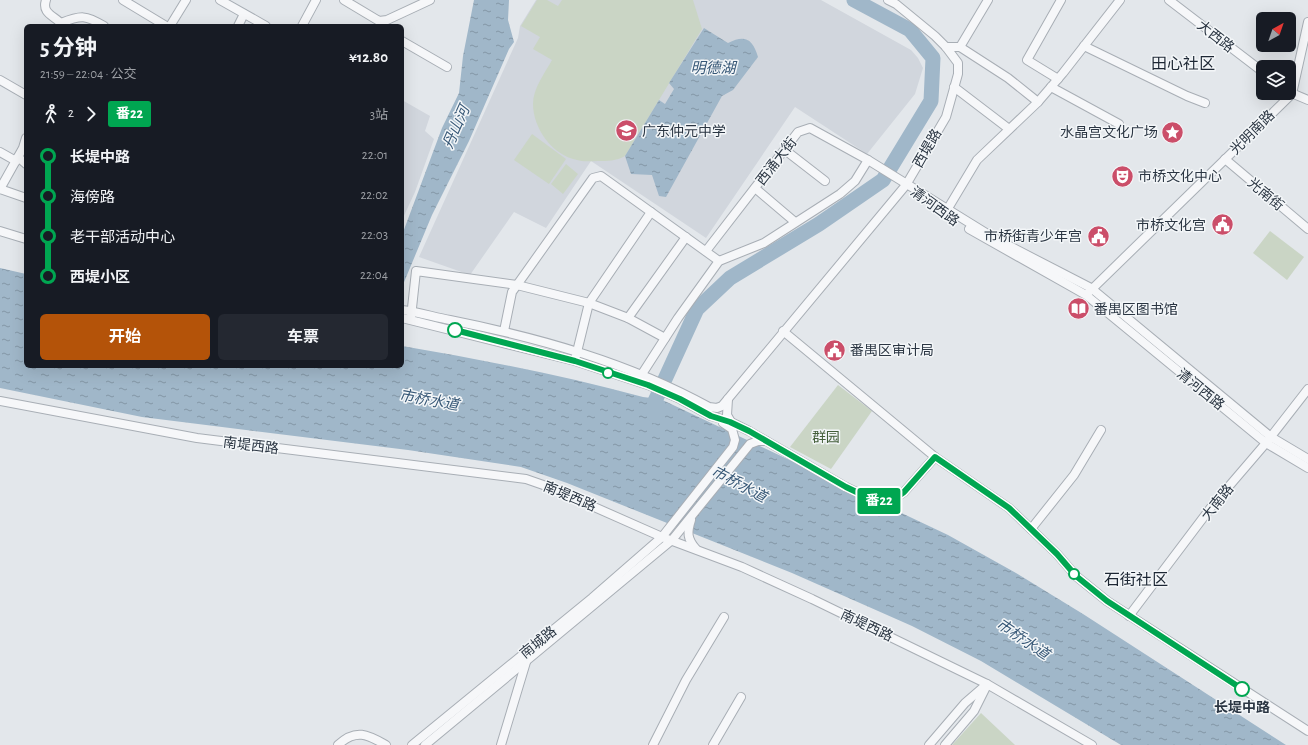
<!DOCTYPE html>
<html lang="zh">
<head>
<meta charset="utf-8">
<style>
  :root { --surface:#171b24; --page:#242831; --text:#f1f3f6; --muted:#9ea1a6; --accent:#b45309 }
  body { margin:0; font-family:"Alegreya Sans","Noto Sans SC",sans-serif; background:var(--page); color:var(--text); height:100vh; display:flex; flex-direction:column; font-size:15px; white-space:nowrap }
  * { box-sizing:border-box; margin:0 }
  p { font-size:13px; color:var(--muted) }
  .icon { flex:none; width:22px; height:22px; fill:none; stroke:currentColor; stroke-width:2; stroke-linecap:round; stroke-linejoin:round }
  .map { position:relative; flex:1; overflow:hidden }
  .drawer { position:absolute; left:24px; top:24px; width:380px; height:344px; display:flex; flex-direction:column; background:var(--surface); border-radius:6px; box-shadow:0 4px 16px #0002 }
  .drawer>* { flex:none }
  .badge { padding:0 8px; border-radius:3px; font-size:14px; line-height:26px }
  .needle { width:26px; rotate:40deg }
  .controls { position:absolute; left:1256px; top:12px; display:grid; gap:8px }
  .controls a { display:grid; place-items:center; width:40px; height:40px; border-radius:6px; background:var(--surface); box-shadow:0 4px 16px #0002; font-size:20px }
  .map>.badge { position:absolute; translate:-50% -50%; box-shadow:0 0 0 2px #fff }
  .legs { display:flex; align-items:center; gap:6px; height:44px; padding:0 16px; font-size:13px }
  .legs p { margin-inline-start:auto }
  .headline { display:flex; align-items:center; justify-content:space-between; height:68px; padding:0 16px }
  h1 { font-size:22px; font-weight:700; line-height:30px }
  .button { display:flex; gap:8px; margin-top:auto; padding:8px 16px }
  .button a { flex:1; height:46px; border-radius:6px; background:var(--accent); color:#fff; font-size:16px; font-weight:700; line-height:46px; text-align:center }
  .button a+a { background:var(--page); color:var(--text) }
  ul { padding:0 16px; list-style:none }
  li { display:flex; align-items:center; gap:14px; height:40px; font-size:15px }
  li i { display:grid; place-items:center; width:6px; height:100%; margin:0 5px; background:currentColor }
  li i::after { content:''; width:10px; height:10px; margin:-5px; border:3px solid; border-radius:50%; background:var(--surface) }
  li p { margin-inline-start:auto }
  li:first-child i { background:linear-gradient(#0000 50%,currentColor 0) }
  li:last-child i { background:linear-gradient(currentColor 50%,#0000 0) }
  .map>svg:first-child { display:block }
</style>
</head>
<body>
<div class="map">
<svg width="1308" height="745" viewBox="0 0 1308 745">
  <defs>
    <pattern id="water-ripples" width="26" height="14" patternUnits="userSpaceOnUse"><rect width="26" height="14" fill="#a0b7c9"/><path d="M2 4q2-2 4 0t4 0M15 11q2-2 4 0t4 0" fill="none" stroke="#8396a5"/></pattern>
  </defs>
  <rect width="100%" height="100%" fill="#e3e7eb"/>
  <g fill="#d1d6dd">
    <polygon points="536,0 821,0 911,50 918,58 923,68 915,94 867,154 795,107 706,238 591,161 546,228 514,212 470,275 419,257 518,38 520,26"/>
    <polygon points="402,100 430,116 425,131 434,139 415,192 402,220"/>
  </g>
  <g fill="#cad5c5">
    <path d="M537,0H547L558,6L562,0H693L702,29L625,156C616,161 608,161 598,161C591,161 583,162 577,160C552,155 533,128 533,104C533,88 545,73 552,60L533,49L540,37L521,26Z"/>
    <polygon points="532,134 566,159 549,184 514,160"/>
    <polygon points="566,164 578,174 563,194 551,184"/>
    <polygon points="1270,231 1304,257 1287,280 1253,253"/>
    <polygon points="838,385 872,411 831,469 790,447"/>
    <polygon points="981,713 1015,745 952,745"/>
  </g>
  <g fill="url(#water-ripples)">
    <polygon points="474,0 509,0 508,20 514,42 509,49 469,141 432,215 402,287 402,235 442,128 459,93 463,56"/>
    <path d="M704,28L728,43C745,34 753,39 758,57L733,90L722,96L666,197L659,196L652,175L631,174L625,156L659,100L665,104L674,89L669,83Z"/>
    <path d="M0,268L26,274V366H402V346C483,360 563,375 643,397L651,398L652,395L948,535L1016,573L1083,614L1286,745H1121L981,661L912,626L792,573L567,483L521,467L408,450L142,417L0,388Z"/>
  </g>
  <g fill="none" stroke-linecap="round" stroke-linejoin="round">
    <polyline stroke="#a0b7c9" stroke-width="15" points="655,416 655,401 697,309 730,278 819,224 883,180 931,101 933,58 910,30 854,0"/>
    <defs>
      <g id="minor">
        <path d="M46,0C41,15 57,16 63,26"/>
        <polyline points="123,0 166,26"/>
        <polyline points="220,0 266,26"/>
        <polyline points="344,0 379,21 387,20 430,0"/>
        <polyline points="1169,0 1263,72"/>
        <path d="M61,23C81,15 86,15 104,26"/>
        <polyline points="170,26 186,0"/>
        <polyline points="238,26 244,14"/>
        <polyline points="302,26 316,0"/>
        <polyline points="402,41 447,67"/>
        <polyline points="1084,46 1187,96 1205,103"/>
        <polyline points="946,47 960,47 1008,78 1038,102"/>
        <polyline points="960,47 988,0"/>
        <polyline points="1058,79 1027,60 1061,0"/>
        <polyline points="0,80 26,95"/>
        <polyline points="954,87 1009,129"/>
        <polyline points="1051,87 1119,124"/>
        <polyline points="1289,92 1308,100"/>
        <polyline points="785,150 825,181"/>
        <polyline points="0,152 16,161"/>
        <polyline points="18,157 26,164"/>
        <polyline points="1225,159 1308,229"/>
        <polyline points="755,188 795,222"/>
        <polyline points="0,189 23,148 26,138"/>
        <polyline points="0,189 26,198"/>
        <polyline points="947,210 977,160 1038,102 1063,73 1120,0"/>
        <polyline points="969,229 1086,295 1266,443 1308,468"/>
        <polyline points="0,231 26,239"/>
        <polyline points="706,251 798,132 810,128 868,160 994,238 1091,288 1271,437 1308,459"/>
        <polyline points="1088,293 1292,94 1308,22"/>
        <path d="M402,310C418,312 434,317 450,320C540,338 629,363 709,407L717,408L722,406L906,185L946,117L958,74V63L946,47L935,36L896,4L888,0"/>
        <polyline points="411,317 416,271 517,285 589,303 628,318 665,338"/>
        <polyline points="402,318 575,361 648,385 680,399 711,416 729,421 749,431 846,487 871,499 884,501 897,497 904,492 935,457"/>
        <polyline points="628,318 686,237"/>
        <polyline points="504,331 512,292 593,178 601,176 719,261"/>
        <polyline points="783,331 935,457 1009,508 1057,554 1076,576 1107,601 1308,731"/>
        <polyline points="576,356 589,303 651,212"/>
        <polyline points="642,374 678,318 719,261 764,243 840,194 855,181 868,160"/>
        <polyline points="728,399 727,415 731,422"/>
        <polyline points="0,401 197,438 526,479 549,487 662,537 742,567 812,599 987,684 1092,745"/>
        <path d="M691,520C687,532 687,539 696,549"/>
        <polyline points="1031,529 1074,475 1101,430"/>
        <polyline points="1129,616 1212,506 1266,443 1308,389"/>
        <path d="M338,745C356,728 368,735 386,745"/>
        <polyline points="412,745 592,598 662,537 733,447 735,440 732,429 723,423"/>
        <polyline points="425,745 672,540 750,444 758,441 766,441"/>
        <polyline points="501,745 526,662"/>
        <polyline points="653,745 686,680 724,617"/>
        <polyline points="713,745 741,697"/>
        <polyline points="929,745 965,703 987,684"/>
        <polyline points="945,745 974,711 986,687"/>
      </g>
    </defs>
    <use href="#minor" stroke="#a8aeb5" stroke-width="10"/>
    <use href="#minor" stroke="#f6f7f9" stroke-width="8"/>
  </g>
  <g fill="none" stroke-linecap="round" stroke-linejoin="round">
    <defs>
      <polyline id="line-1" points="455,330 575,361 648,385 680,399 711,416 730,422 749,431 846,487 871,499 884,501 897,497 904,492 935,457 1009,508 1057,554 1076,576 1107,601 1242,689"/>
    </defs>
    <use href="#line-1" stroke="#fff" stroke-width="9"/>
    <use href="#line-1" stroke="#00a651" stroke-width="6"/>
  </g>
  <defs>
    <symbol id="school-disc" viewBox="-11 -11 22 22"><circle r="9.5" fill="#cb4e69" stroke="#f3f6f8"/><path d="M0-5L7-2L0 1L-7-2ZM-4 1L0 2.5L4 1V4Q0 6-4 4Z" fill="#fff"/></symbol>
    <symbol id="sight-disc" viewBox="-11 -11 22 22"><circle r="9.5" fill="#cb4e69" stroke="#f3f6f8"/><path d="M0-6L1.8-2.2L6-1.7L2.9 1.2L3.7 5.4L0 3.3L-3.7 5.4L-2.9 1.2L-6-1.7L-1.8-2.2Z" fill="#fff"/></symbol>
    <symbol id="theatre-disc" viewBox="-11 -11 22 22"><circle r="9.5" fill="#cb4e69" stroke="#f3f6f8"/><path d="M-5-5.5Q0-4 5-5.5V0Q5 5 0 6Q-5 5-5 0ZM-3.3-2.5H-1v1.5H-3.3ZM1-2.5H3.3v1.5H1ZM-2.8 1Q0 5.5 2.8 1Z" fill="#fff"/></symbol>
    <symbol id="civic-disc" viewBox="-11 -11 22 22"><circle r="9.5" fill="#cb4e69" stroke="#f3f6f8"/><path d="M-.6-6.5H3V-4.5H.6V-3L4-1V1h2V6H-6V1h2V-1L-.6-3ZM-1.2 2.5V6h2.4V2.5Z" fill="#fff"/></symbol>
    <symbol id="library-disc" viewBox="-11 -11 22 22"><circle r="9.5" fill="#cb4e69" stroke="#f3f6f8"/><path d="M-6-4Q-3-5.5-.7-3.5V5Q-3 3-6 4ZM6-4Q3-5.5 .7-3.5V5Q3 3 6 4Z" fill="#fff"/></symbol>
  </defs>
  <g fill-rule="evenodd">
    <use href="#school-disc" x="614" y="118" width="25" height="25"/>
    <use href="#sight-disc" x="1160" y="120" width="25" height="25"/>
    <use href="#theatre-disc" x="1110" y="164" width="25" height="25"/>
    <use href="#civic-disc" x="1210" y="212" width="25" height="25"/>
    <use href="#civic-disc" x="1086" y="224" width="25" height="25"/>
    <use href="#library-disc" x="1066" y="296" width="25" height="25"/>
    <use href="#civic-disc" x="822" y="338" width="25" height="25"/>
  </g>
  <g fill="#fff" stroke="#00a651" stroke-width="2">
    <circle cx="455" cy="330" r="7"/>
    <circle cx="608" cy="373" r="5"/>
    <circle cx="1074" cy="574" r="5"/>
    <circle cx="1242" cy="689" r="7"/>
  </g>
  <g text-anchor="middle" stroke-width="3" stroke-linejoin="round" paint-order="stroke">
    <g font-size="14" fill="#2b3643" stroke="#f3f6f8">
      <text transform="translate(1216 36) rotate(38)" y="5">大西路</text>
      <text transform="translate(1252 132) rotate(-45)" y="5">光明南路</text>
      <text transform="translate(927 148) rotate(-60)" y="5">西堤路</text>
      <text transform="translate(776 161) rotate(-52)" y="5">西涌大街</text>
      <text transform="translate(1266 194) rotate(40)" y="5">光南街</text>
      <text transform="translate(935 206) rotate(36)" y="5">清河西路</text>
      <text transform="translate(1201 389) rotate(39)" y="5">清河西路</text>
      <text transform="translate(251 445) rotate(7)" y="5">南堤西路</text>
      <text transform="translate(570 496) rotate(23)" y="5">南堤西路</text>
      <text transform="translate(1217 502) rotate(-51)" y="5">大南路</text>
      <text transform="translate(867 625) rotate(25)" y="5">南堤西路</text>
      <text transform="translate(538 642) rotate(-39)" y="5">南城路</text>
    </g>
    <g font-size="14" fill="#2b3643" stroke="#f3f6f8" text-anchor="start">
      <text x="642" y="136">广东仲元中学</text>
      <text x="1158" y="137" text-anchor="end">水晶宫文化广场</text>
      <text x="1138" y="181">市桥文化中心</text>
      <text x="1206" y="230" text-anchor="end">市桥文化宫</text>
      <text x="1082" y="241" text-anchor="end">市桥街青少年宫</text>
      <text x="1094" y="314">番禺区图书馆</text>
      <text x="850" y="355">番禺区审计局</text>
    </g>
    <g font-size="14" fill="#435e39" stroke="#f3f6f8">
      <text x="826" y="442">群园</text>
    </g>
    <g font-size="14" font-weight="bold" fill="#2b3643" stroke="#f3f6f8">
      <text x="1242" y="712">长堤中路</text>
    </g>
    <g font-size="15" font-style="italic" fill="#365776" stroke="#f3f6f8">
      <text x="713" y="73">明德湖</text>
      <text transform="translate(456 127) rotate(-66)" y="5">丹山河</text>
      <text transform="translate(429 400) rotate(10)" y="5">市桥水道</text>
      <text transform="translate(739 484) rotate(28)" y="5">市桥水道</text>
      <text transform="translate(1023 639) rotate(34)" y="5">市桥水道</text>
    </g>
    <g font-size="16" fill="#1d2734" stroke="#f3f6f8">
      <text x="1183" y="69">田心社区</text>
      <text x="1136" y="585">石街社区</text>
    </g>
  </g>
</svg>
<div class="controls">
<a><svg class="needle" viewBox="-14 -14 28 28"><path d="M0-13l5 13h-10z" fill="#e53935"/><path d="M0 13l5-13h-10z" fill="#9ea1a6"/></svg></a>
<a><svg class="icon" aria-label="layers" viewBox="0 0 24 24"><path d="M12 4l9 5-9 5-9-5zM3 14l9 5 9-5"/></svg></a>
</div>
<b class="badge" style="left:879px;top:501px;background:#00a651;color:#fff">番22</b>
<section class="drawer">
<div class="headline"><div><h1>5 分钟</h1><p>21:59 – 22:04 · 公交</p></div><b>¥12.80</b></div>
<div class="legs"><svg class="icon" aria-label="walk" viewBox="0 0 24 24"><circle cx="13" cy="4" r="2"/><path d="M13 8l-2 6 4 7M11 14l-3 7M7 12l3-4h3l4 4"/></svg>2<svg class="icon" aria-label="forward" viewBox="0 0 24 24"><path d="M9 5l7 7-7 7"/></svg><b class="badge" style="background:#00a651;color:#fff">番22</b><p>3站</p></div>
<ul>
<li><i style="color:#00a651"></i><b>长堤中路</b><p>22:01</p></li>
<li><i style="color:#00a651"></i><span>海傍路</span><p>22:02</p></li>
<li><i style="color:#00a651"></i><span>老干部活动中心</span><p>22:03</p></li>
<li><i style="color:#00a651"></i><b>西堤小区</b><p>22:04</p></li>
</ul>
<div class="button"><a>开始</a><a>车票</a></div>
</section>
</div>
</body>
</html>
